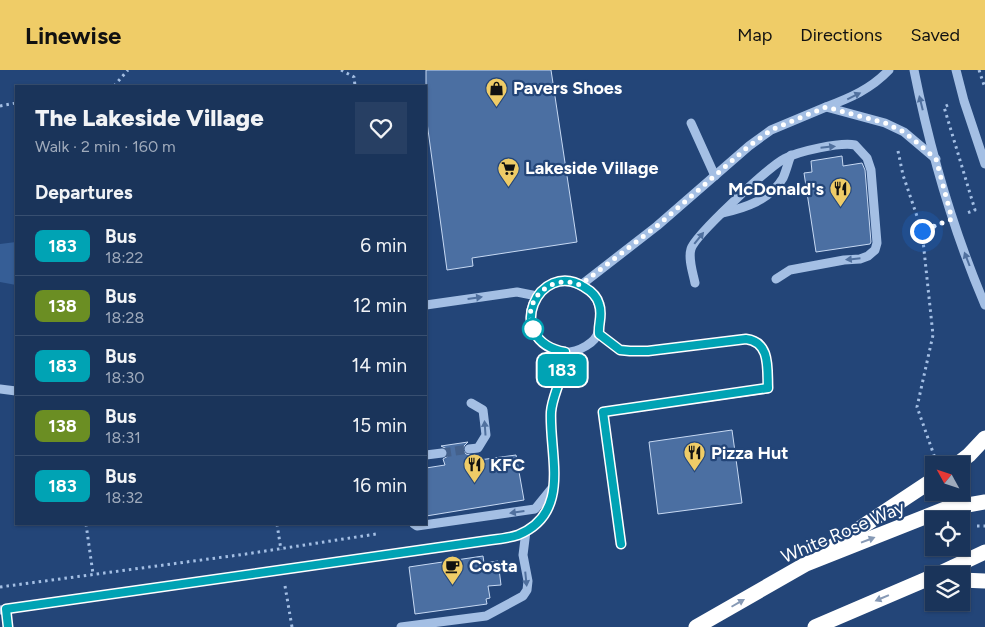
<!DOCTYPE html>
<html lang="en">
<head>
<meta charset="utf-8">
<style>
  :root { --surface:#1a345a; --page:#273f63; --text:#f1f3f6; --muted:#9faabb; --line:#384f70; --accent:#efcc67 }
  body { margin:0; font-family:Figtree,sans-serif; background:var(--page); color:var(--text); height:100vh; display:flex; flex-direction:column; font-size:19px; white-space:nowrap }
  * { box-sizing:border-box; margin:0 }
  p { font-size:16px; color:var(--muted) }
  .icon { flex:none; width:28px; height:28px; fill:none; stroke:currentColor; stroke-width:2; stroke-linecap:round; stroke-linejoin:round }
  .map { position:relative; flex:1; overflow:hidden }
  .sheet { position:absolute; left:15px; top:15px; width:412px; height:440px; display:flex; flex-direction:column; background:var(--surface); border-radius:0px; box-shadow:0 1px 4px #0004,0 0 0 1px var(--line) }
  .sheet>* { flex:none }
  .badge { padding:0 10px; border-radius:8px; font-size:18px; line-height:32px }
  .needle { width:32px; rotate:310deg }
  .fabs { position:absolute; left:925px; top:386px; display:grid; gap:10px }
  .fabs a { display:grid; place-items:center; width:45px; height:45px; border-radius:0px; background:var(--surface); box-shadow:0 1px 4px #0004,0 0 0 1px var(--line); font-size:25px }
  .you { position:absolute; width:25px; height:25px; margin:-12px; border:4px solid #fff; border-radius:50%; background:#1a73e8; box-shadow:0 0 0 8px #1a73e833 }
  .map>.badge { position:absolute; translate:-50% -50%; box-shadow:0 0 0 2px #fff }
  h2 { padding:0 20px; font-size:19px; line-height:45px }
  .round { display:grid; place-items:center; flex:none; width:52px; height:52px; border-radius:0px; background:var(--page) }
  .headline { display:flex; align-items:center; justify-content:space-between; height:85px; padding:0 20px }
  h1 { font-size:24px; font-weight:800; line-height:38px }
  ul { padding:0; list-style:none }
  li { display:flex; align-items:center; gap:15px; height:60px; padding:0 20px; border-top:1px solid var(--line) }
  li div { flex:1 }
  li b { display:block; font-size:19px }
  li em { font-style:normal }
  li .badge { min-width:55px; font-weight:700; text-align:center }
  header { display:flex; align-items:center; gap:30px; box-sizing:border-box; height:70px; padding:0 25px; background:var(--accent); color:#111 }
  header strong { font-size:24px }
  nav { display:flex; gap:28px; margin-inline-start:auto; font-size:18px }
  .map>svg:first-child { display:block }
</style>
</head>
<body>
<header>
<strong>Linewise</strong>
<nav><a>Map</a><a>Directions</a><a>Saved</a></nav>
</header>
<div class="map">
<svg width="985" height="557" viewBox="0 0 985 557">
  <rect width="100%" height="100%" fill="#234578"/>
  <polygon fill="#365e96" points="16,172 16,215 0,212 0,174"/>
  <g fill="#4b6fa2" stroke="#c7d9f3">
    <polygon points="426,0 551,0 577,172 472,188 473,196 447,200 426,45"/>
    <polygon points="842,86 843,96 862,93 865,100 871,172 870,174 816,182 804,103 812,102 811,91"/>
    <polygon points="732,360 742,433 658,444 649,372"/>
    <polygon points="468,372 464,376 463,380 466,384 470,385 472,391 516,385 524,430 426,446 426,398 445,395 443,389 448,386 448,382 447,379 441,376"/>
    <polygon points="483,486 484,493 498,491 501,515 488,516 490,528 486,529 487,534 415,544 409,497"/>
  </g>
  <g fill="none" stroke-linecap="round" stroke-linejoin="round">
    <polyline stroke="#44618c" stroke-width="9" stroke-dasharray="9 4.5" stroke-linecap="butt" points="442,383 469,379"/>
    <g stroke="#a4bfe4" stroke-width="3" stroke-dasharray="2.5 4" stroke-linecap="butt">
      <polyline points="341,0 354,7 355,16"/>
      <polyline points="979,0 985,18"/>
      <polyline points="114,16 128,0"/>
      <polyline points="948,35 944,37 975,140 967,143"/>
      <polyline points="0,36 16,33"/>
      <polyline points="898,81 903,105 922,161 933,265 917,337 935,388"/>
      <polyline points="922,161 938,155"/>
      <polyline points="86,454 93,504"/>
      <polyline points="277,454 281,480"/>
      <polyline points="977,456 985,456"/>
      <polyline points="285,516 292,557"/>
      <polyline points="0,517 246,484 376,464"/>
    </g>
    <g stroke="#a4bfe4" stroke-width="9">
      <path d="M889,0C871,19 850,28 826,37L885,53L904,62L936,89"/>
      <path d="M914,0C930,80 953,160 985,235"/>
      <polyline points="956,0 964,31 985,94"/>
      <polyline points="691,53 715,106"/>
      <path d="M722,143C745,138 770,130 783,108C786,101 788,93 791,85"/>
      <path d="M560,211C592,213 606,232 598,262C597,268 591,273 586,276C539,304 502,231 560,211Z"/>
      <path d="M695,213C693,203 688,189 691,179C695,165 769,97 784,89C798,81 841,72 855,75L867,88L871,100L877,173L875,180L868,186L860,189L844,190L790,200L776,209"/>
      <polyline points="581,215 657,156 749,76 771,60 826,37"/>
      <polyline points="426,235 517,222 537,226"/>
      <path d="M599,264L620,280L630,281H648L746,269C771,272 767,299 768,319L603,342L621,474"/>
      <polyline points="0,319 16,321"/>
      <polyline points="469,379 478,378 486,365 483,340 471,333"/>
      <polyline points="426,385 442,383"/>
      <polyline points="414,454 417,456 535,439 552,418"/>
      <polyline points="6,539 8,557"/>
      <path d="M0,540L491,470C500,468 509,468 518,465C572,443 549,385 551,342C552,330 557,320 560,309C562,300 563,291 565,283"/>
      <polyline points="401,557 486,546 523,526 527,520 528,511 523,485 526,461"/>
    </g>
    <g stroke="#fff" stroke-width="15">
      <polyline points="956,395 969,385 985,368"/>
      <polyline points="830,478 934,409"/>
      <polyline points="936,505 985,482"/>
      <polyline points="961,510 985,511"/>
      <polyline points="696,557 806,494 945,439 985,432"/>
      <polyline points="815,557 934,506"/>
    </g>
  </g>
  <defs><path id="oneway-solid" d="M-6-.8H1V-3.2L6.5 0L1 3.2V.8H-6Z" transform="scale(1.25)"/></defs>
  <g fill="#50709e">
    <use href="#oneway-solid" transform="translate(854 26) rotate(-26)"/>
    <use href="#oneway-solid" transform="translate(921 33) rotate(-104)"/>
    <use href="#oneway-solid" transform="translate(828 77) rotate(-6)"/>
    <use href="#oneway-solid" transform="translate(699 168) rotate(-51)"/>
    <use href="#oneway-solid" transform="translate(853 189) rotate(174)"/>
    <use href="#oneway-solid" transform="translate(967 189) rotate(-111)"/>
    <use href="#oneway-solid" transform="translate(475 228) rotate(-8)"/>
    <use href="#oneway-solid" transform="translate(485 358) rotate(-94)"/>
    <use href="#oneway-solid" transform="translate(517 442) rotate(172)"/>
    <use href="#oneway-solid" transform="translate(526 509) rotate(84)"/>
  </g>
  <g fill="#8699b5">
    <use href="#oneway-solid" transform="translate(868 470) rotate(-21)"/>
    <use href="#oneway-solid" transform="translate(882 528) rotate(157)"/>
    <use href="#oneway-solid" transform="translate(738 533) rotate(-30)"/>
  </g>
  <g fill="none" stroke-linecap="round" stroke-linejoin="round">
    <defs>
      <path id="line" d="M8,557L6,539L491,470C500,469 509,468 518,465C572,443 549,385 551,342C552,330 557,320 560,309C562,300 563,291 565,282C501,270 539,188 584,217C591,221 597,226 599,234C603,245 598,253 599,264L620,280L630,281H648L746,269C771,272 767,299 768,318L603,342L621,474"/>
    </defs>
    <use href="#line" stroke="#fff" stroke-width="11"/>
    <use href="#line" stroke="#00a3b4" stroke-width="8"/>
    <path stroke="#fff" stroke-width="5" stroke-dasharray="0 9" d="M533,259C521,229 552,203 580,215L657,156L749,76L771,60L826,37L885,53L904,62L920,75L936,89L952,149L922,161"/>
  </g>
  <defs>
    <symbol id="shop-pin" viewBox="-11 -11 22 30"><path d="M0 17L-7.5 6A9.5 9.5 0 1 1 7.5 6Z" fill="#efcc67" stroke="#234578"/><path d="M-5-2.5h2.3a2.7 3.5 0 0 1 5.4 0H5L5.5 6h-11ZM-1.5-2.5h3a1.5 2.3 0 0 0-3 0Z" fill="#111"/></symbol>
    <symbol id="supermarket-pin" viewBox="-11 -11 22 30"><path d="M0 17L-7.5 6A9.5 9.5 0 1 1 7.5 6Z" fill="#efcc67" stroke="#234578"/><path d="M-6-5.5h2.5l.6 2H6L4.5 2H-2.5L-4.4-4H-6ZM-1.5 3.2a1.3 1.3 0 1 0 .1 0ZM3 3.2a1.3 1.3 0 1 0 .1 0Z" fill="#111"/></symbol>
    <symbol id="restaurant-pin" viewBox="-11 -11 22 30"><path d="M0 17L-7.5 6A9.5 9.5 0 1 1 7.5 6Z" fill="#efcc67" stroke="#234578"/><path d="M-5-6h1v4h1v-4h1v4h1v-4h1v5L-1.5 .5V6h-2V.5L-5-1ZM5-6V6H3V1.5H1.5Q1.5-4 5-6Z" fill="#111"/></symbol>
    <symbol id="cafe-pin" viewBox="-11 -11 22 30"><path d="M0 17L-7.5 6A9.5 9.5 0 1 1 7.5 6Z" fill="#efcc67" stroke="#234578"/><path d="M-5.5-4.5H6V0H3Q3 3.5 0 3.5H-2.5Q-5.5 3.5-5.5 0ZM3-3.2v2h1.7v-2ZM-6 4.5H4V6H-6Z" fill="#111"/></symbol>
  </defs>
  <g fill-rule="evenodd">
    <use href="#shop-pin" x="484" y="6" width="25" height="34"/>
    <use href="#supermarket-pin" x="496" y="86" width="25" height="34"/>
    <use href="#restaurant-pin" x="828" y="106" width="25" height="34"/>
    <use href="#restaurant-pin" x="682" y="370" width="25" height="34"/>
    <use href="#restaurant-pin" x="462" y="382" width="25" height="34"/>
    <use href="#cafe-pin" x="440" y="484" width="25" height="34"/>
  </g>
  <circle fill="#fff" stroke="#00a3b4" stroke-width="2.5" cx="533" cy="259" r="10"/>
  <g text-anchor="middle" stroke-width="4.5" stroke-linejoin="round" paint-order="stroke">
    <g font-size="18" font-weight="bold" fill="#fff" stroke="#234578" text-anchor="start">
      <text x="513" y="24">Pavers Shoes</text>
      <text x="525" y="104">Lakeside Village</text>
      <text x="824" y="125" text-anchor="end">McDonald's</text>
      <text x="711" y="389">Pizza Hut</text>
      <text x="490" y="401">KFC</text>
      <text x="469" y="502">Costa</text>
    </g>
    <g font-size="18" fill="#fff" stroke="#234578">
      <text transform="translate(843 462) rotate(-23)" y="6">White Rose Way</text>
    </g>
  </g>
</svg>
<div class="fabs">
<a><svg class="needle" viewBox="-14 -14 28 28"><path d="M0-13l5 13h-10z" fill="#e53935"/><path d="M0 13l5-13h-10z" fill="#9faabb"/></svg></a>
<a><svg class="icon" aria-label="locate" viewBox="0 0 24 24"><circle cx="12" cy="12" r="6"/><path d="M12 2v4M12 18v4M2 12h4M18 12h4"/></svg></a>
<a><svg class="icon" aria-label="layers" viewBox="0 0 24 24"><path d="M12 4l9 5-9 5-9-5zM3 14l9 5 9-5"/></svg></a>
</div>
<div class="you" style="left:922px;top:161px"></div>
<b class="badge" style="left:562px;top:300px;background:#00a3b4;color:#fff">183</b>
<section class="sheet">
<div class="headline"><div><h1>The Lakeside Village</h1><p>Walk · 2 min · 160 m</p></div><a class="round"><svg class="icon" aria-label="heart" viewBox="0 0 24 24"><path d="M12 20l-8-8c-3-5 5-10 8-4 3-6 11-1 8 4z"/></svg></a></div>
<h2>Departures</h2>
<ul>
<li><span class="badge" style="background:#00a3b4;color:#fff">183</span><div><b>Bus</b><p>18:22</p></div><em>6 min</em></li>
<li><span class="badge" style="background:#6b8e23;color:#fff">138</span><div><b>Bus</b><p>18:28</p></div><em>12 min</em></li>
<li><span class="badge" style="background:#00a3b4;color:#fff">183</span><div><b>Bus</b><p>18:30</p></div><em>14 min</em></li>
<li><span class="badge" style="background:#6b8e23;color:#fff">138</span><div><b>Bus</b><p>18:31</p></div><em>15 min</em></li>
<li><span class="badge" style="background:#00a3b4;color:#fff">183</span><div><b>Bus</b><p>18:32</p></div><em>16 min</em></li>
</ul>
</section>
</div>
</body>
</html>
